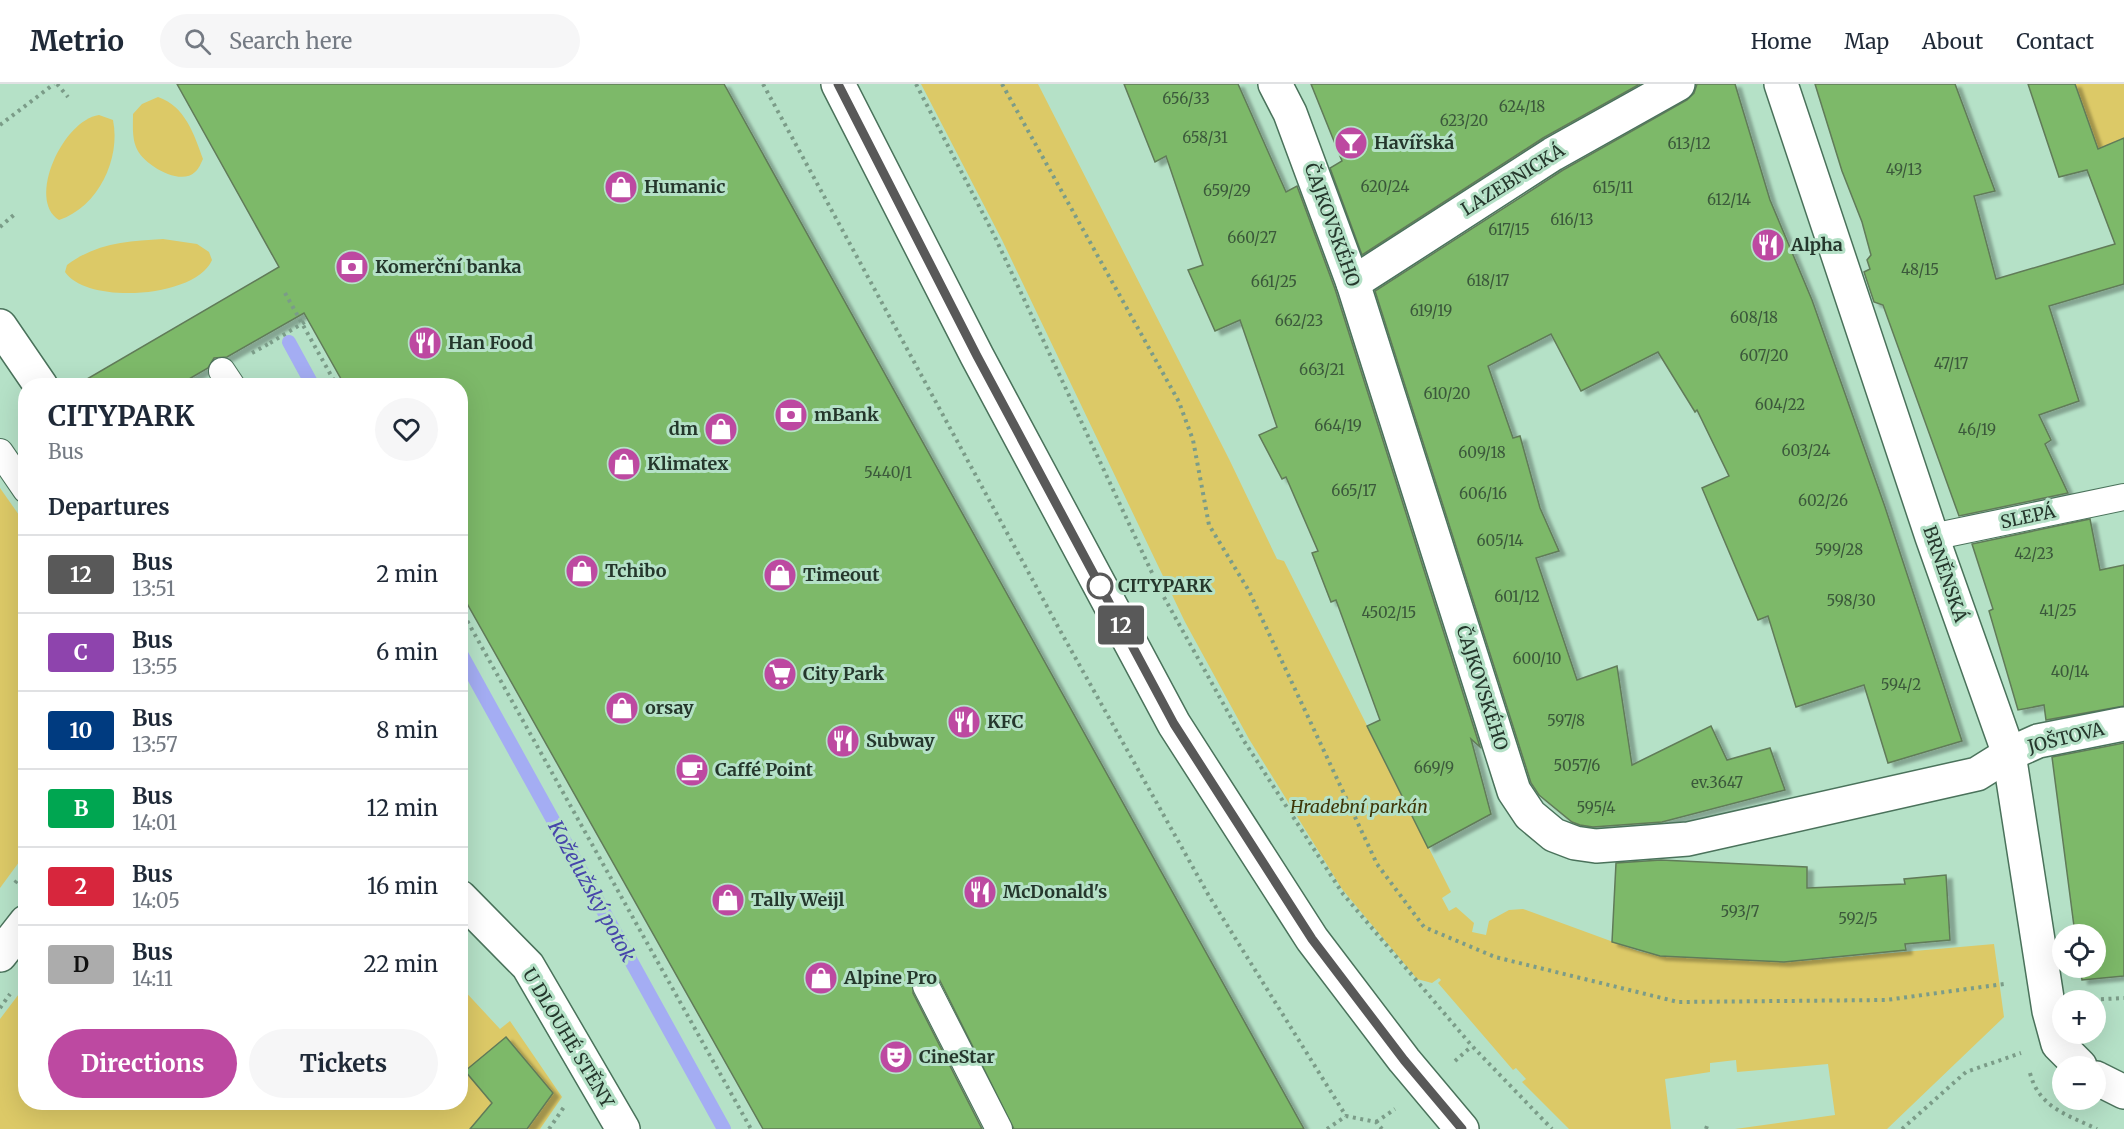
<!DOCTYPE html>
<html lang="en">
<head>
<meta charset="utf-8">
<style>
  :root { --surface:#fff; --page:#f6f6f7; --text:#1f2937; --muted:#747a83; --line:#e0e1e3; --accent:#bd49a1 }
  body { margin:0; font-family:Merriweather,serif; background:var(--page); color:var(--text); height:100vh; display:flex; flex-direction:column; font-size:22px; white-space:nowrap }
  * { box-sizing:border-box; margin:0 }
  p { font-size:20px; color:var(--muted) }
  .icon { flex:none; width:33px; height:33px; fill:none; stroke:currentColor; stroke-width:2; stroke-linecap:round; stroke-linejoin:round }
  .map { position:relative; flex:1; overflow:hidden }
  .details { position:absolute; left:18px; top:294px; width:450px; height:732px; display:flex; flex-direction:column; background:var(--surface); border-radius:24px; box-shadow:0 6px 24px #0002 }
  .details>* { flex:none }
  .badge { padding:0 12px; border-radius:4px; font-size:21px; line-height:39px }
  .controls { position:absolute; left:2052px; top:840px; display:grid; gap:12px }
  .controls a { display:grid; place-items:center; width:54px; height:54px; border-radius:50%; background:var(--surface); box-shadow:0 6px 24px #0002; font-size:30px }
  .map>.badge { position:absolute; translate:-50% -50%; box-shadow:0 0 0 3px #fff }
  h2 { padding:0 30px; font-size:22px; line-height:54px }
  .round { display:grid; place-items:center; flex:none; width:63px; height:63px; border-radius:32px; background:var(--page) }
  .summary { display:flex; align-items:center; justify-content:space-between; height:102px; padding:0 30px }
  h1 { font-size:28px; font-weight:700; line-height:45px }
  .cta { display:flex; gap:12px; margin-top:auto; padding:12px 30px }
  .cta a { flex:1; height:69px; border-radius:36px; background:var(--accent); color:#fff; font-size:24px; font-weight:700; line-height:69px; text-align:center }
  .cta a+a { background:var(--page); color:var(--text) }
  ul { padding:0; list-style:none }
  li { display:flex; align-items:center; gap:18px; height:78px; padding:0 30px; border-top:2px solid var(--line) }
  li div { flex:1 }
  li b { display:block; font-size:22px }
  li em { font-style:normal }
  li .badge { min-width:66px; font-weight:700; text-align:center }
  header { display:flex; align-items:center; gap:36px; box-sizing:border-box; height:84px; padding:0 30px; background:var(--surface); border-bottom:2px solid var(--line) }
  header strong { font-size:28px }
  nav { display:flex; gap:33px; margin-inline-start:auto; font-size:21px }
  .search { width:420px; height:54px; background:var(--page); display:flex; align-items:center; gap:15px; box-sizing:border-box; padding:0 21px; border-radius:33px; color:var(--muted); font-size:22px }
  .map>svg:first-child { display:block }
</style>
</head>
<body>
<header>
<strong>Metrio</strong>
<div class="search"><svg class="icon" aria-label="search" viewBox="0 0 24 24"><circle cx="10" cy="10" r="6"/><path d="M15 15l6 6"/></svg>Search here</div>
<nav><a>Home</a><a>Map</a><a>About</a><a>Contact</a></nav>
</header>
<div class="map">
<svg width="2124" height="1045" viewBox="0 0 2124 1045">
  <defs>
    <filter id="shadow"><feDropShadow dx="6" dy="4" stdDeviation="1.5" flood-color="#0004"/></filter>
  </defs>
  <rect width="100%" height="100%" fill="#b5e1c7"/>
  <g fill="#dcc967">
    <polygon points="921,0 1038,0 1229,375 1277,475 1284,477 1451,808 1442,814 1449,827 1456,823 1474,839 1472,848 1486,851 1489,837 1509,826 1523,825 1638,867 1660,872 1801,877 1994,860 2004,933 1887,1045 1735,1045 1835,1031 1828,980 1737,988 1736,976 1710,979 1710,988 1665,995 1671,1045 1569,1045 1522,998 1526,995 1516,984 1513,986 1438,899 1441,896 1439,894 1432,899 1417,895 1342,805 1249,655 1185,538 1002,156"/>
    <polygon points="2075,0 2124,0 2124,54 2098,65"/>
    <path d="M158,13C185,22 194,50 203,75C201,79 199,85 195,88C180,103 142,80 136,63C132,53 133,41 133,30L142,20Z"/>
    <path d="M99,31L113,36C121,75 98,123 59,136C26,116 63,36 99,31Z"/>
    <path d="M163,155L197,160L209,168L212,176C196,214 87,221 65,188L67,181C96,159 128,157 163,155Z"/>
    <polygon points="0,404 26,441 25,770 0,804"/>
    <polygon points="25,902 26,1018 460,1018 461,903 500,945 510,937 562,1013 540,1045 0,1045 0,935"/>
  </g>
  <g fill="none" stroke-linecap="round" stroke-linejoin="round">
    <g stroke="#a4adf3" stroke-width="14">
      <polyline points="289,258 313,302"/>
      <polyline points="460,568 724,1045"/>
    </g>
  </g>
  <g fill="#7db969" stroke="#617b59" stroke-width="1.5" filter="url(#shadow)">
    <polygon points="177,0 724,0 1304,1045 1014,1045 939,895 934,889 926,887 913,894 913,909 982,1045 763,1045 460,507 460,302 345,302 304,229 227,273 214,274 208,284 177,302 75,302 279,183"/>
    <polygon points="1124,0 1238,0 1286,108 1297,102 1335,205 1480,663 1471,655 1491,730 1428,764 1367,642 1380,636 1336,516 1331,518 1312,469 1318,467 1286,393 1282,395 1259,351 1277,343 1240,236 1215,247 1188,186 1203,181 1166,72 1155,78"/>
    <polygon points="1311,0 1640,0 1543,54 1362,171 1330,84 1342,77"/>
    <polygon points="1697,0 1735,0 1770,116 1812,216 1885,423 1962,657 1888,679 1864,601 1796,623 1768,532 1758,536 1702,404 1729,392 1697,326 1695,328 1658,268 1581,307 1551,250 1488,282 1513,354 1520,352 1540,424 1559,467 1536,474 1577,596 1617,582 1632,681 1711,642 1727,676 1770,664 1785,706 1662,738 1593,743 1580,741 1572,738 1539,711 1531,699 1375,207 1563,86 1687,16 1694,9"/>
    <polygon points="1815,0 1955,0 1995,107 1974,112 1996,195 2115,160 2087,86 2059,93 2028,0 2075,0 2098,65 2124,54 2124,200 2049,222 2079,317 2039,331 2051,356 2045,360 2068,409 1959,432 1883,221 1874,218 1864,188 1870,185 1867,176 1871,171 1862,138 1842,87"/>
    <polygon points="2090,435 2100,486 2124,481 2124,622 2046,636 2044,621 2018,626 1989,527 1993,525 1972,460"/>
    <polygon points="2124,659 2124,892 2082,896 2080,884 2096,884 2096,850 2075,850 2052,673"/>
    <polygon points="1661,776 1807,783 1807,804 1905,800 1904,795 1946,791 1950,856 1905,860 1906,866 1784,878 1660,872 1612,858 1616,779"/>
    <polygon points="506,953 553,1009 527,1045 470,1045 492,1019 465,987"/>
  </g>
  <g fill="none" stroke-linecap="round" stroke-linejoin="round">
    <defs>
      <g id="service">
        <polyline points="222,287 232,302"/>
        <polyline points="0,368 26,406"/>
        <polyline points="1932,453 2124,413"/>
        <polyline points="926,902 999,1045"/>
      </g>
      <g id="minor">
        <polyline points="1275,0 1290,29 1353,199 1514,707 1530,731 1554,751 1575,759 1596,762 1688,755 1977,690 2009,670 2038,657 2124,640"/>
        <polyline points="1781,0 1932,453 2009,670 2049,927 2058,960 2080,982"/>
        <polyline points="1353,199 1553,70 1678,0"/>
        <polyline points="0,242 41,302"/>
        <polyline points="460,813 528,882 623,1045"/>
        <polyline points="0,871 26,838"/>
        <polyline points="2096,994 2124,1008"/>
      </g>
      <polyline id="secondary" points="838,0 977,272 1174,640 1312,855 1404,976 1462,1045"/>
    </defs>
    <use href="#service" stroke="#4a725b" stroke-width="28"/>
    <use href="#minor" stroke="#4a725b" stroke-width="36"/>
    <use href="#secondary" stroke="#4a725b" stroke-width="36"/>
    <g stroke="#7b9c88" stroke-width="4" stroke-dasharray="3 4.5" stroke-linecap="butt">
      <polyline points="57,0 68,13"/>
      <polyline points="763,0 1062,550 1209,812 1346,1032"/>
      <polyline points="916,0 994,151 1160,506 1244,657 1343,810 1472,962 1552,1045"/>
      <polyline points="1002,0 1179,318 1193,356 1209,441 1249,507 1377,780 1424,843 1495,873 1678,918 1886,916 2004,900"/>
      <polyline points="0,41 54,0"/>
      <polyline points="0,143 16,129"/>
      <polyline points="285,209 337,302"/>
      <polyline points="252,269 270,259"/>
      <polyline points="460,524 751,1045"/>
      <polyline points="15,799 26,785"/>
      <polyline points="2086,916 2124,914"/>
      <polyline points="0,924 10,910"/>
      <polyline points="1455,977 1472,962"/>
      <path d="M2030,989C2039,1024 2068,1031 2097,1045"/>
      <polyline points="1376,1038 1395,1025"/>
      <polyline points="549,1045 564,1023"/>
      <polyline points="1327,1045 1346,1032 1376,1038 1382,1045"/>
      <polyline points="1706,1045 1707,1042"/>
      <polyline points="1902,1045 1966,988 2021,969"/>
    </g>
    <use href="#service" stroke="#fff" stroke-width="26"/>
    <use href="#minor" stroke="#fff" stroke-width="33"/>
    <use href="#secondary" stroke="#fff" stroke-width="33"/>
    <polyline stroke="#7b9c88" stroke-width="4" stroke-dasharray="3 4.5" stroke-linecap="butt" points="270,259 308,236"/>
  </g>
  <g fill="none" stroke-linecap="round" stroke-linejoin="round">
    <defs>
      <polyline id="line" points="838,0 977,272 1174,640 1312,855 1404,976 1462,1045"/>
    </defs>
    <use href="#line" stroke="#fff" stroke-width="14"/>
    <use href="#line" stroke="#595959" stroke-width="9"/>
  </g>
  <defs>
    <symbol id="bar-disc" viewBox="-11 -11 22 22"><circle r="9.5" fill="#bd49a1" stroke="#b5e1c7"/><path d="M-6-5H6L.8 .8V4.5H3.5V6h-7V4.5H-.8V.8Z" fill="#fff"/></symbol>
    <symbol id="shop-disc" viewBox="-11 -11 22 22"><circle r="9.5" fill="#bd49a1" stroke="#b5e1c7"/><path d="M-5-2.5h2.3a2.7 3.5 0 0 1 5.4 0H5L5.5 6h-11ZM-1.5-2.5h3a1.5 2.3 0 0 0-3 0Z" fill="#fff"/></symbol>
    <symbol id="restaurant-disc" viewBox="-11 -11 22 22"><circle r="9.5" fill="#bd49a1" stroke="#b5e1c7"/><path d="M-5-6h1v4h1v-4h1v4h1v-4h1v5L-1.5 .5V6h-2V.5L-5-1ZM5-6V6H3V1.5H1.5Q1.5-4 5-6Z" fill="#fff"/></symbol>
    <symbol id="bank-disc" viewBox="-11 -11 22 22"><circle r="9.5" fill="#bd49a1" stroke="#b5e1c7"/><path d="M-6-4H6V4H-6ZM0-2.3a2.3 2.3 0 1 0 0 4.6a2.3 2.3 0 1 0 0-4.6Z" fill="#fff"/></symbol>
    <symbol id="supermarket-disc" viewBox="-11 -11 22 22"><circle r="9.5" fill="#bd49a1" stroke="#b5e1c7"/><path d="M-6-5.5h2.5l.6 2H6L4.5 2H-2.5L-4.4-4H-6ZM-1.5 3.2a1.3 1.3 0 1 0 .1 0ZM3 3.2a1.3 1.3 0 1 0 .1 0Z" fill="#fff"/></symbol>
    <symbol id="cafe-disc" viewBox="-11 -11 22 22"><circle r="9.5" fill="#bd49a1" stroke="#b5e1c7"/><path d="M-5.5-4.5H6V0H3Q3 3.5 0 3.5H-2.5Q-5.5 3.5-5.5 0ZM3-3.2v2h1.7v-2ZM-6 4.5H4V6H-6Z" fill="#fff"/></symbol>
    <symbol id="theatre-disc" viewBox="-11 -11 22 22"><circle r="9.5" fill="#bd49a1" stroke="#b5e1c7"/><path d="M-5-5.5Q0-4 5-5.5V0Q5 5 0 6Q-5 5-5 0ZM-3.3-2.5H-1v1.5H-3.3ZM1-2.5H3.3v1.5H1ZM-2.8 1Q0 5.5 2.8 1Z" fill="#fff"/></symbol>
  </defs>
  <g fill-rule="evenodd">
    <use href="#bar-disc" x="1332" y="40" width="38" height="38"/>
    <use href="#shop-disc" x="602" y="84" width="38" height="38"/>
    <use href="#restaurant-disc" x="1749" y="142" width="38" height="38"/>
    <use href="#bank-disc" x="333" y="164" width="38" height="38"/>
    <use href="#restaurant-disc" x="406" y="240" width="38" height="38"/>
    <use href="#bank-disc" x="772" y="312" width="38" height="38"/>
    <use href="#shop-disc" x="702" y="326" width="38" height="38"/>
    <use href="#shop-disc" x="605" y="361" width="38" height="38"/>
    <use href="#shop-disc" x="563" y="468" width="38" height="38"/>
    <use href="#shop-disc" x="761" y="472" width="38" height="38"/>
    <use href="#supermarket-disc" x="761" y="571" width="38" height="38"/>
    <use href="#shop-disc" x="603" y="605" width="38" height="38"/>
    <use href="#restaurant-disc" x="945" y="619" width="38" height="38"/>
    <use href="#restaurant-disc" x="824" y="638" width="38" height="38"/>
    <use href="#cafe-disc" x="673" y="667" width="38" height="38"/>
    <use href="#restaurant-disc" x="961" y="789" width="38" height="38"/>
    <use href="#shop-disc" x="709" y="797" width="38" height="38"/>
    <use href="#shop-disc" x="802" y="875" width="38" height="38"/>
    <use href="#theatre-disc" x="877" y="954" width="38" height="38"/>
  </g>
  <circle fill="#fff" stroke="#595959" stroke-width="3" cx="1100" cy="502" r="12"/>
  <g text-anchor="middle" stroke-width="6" stroke-linejoin="round" paint-order="stroke">
    <g font-size="15" fill="#3b583b">
      <text x="1186" y="20">656/33</text>
      <text x="1522" y="28">624/18</text>
      <text x="1464" y="42">623/20</text>
      <text x="1205" y="59">658/31</text>
      <text x="1689" y="65">613/12</text>
      <text x="1904" y="91">49/13</text>
      <text x="1385" y="108">620/24</text>
      <text x="1613" y="109">615/11</text>
      <text x="1227" y="112">659/29</text>
      <text x="1729" y="121">612/14</text>
      <text x="1572" y="141">616/13</text>
      <text x="1509" y="151">617/15</text>
      <text x="1252" y="159">660/27</text>
      <text x="1920" y="191">48/15</text>
      <text x="1488" y="202">618/17</text>
      <text x="1274" y="203">661/25</text>
      <text x="1431" y="232">619/19</text>
      <text x="1754" y="239">608/18</text>
      <text x="1299" y="242">662/23</text>
      <text x="1764" y="277">607/20</text>
      <text x="1951" y="285">47/17</text>
      <text x="1322" y="291">663/21</text>
      <text x="1447" y="315">610/20</text>
      <text x="1780" y="326">604/22</text>
      <text x="1338" y="347">664/19</text>
      <text x="1977" y="351">46/19</text>
      <text x="1806" y="372">603/24</text>
      <text x="1482" y="374">609/18</text>
      <text x="888" y="394">5440/1</text>
      <text x="1354" y="412">665/17</text>
      <text x="1483" y="415">606/16</text>
      <text x="1823" y="422">602/26</text>
      <text x="1500" y="462">605/14</text>
      <text x="1839" y="471">599/28</text>
      <text x="2034" y="475">42/23</text>
      <text x="1517" y="518">601/12</text>
      <text x="1851" y="522">598/30</text>
      <text x="2058" y="532">41/25</text>
      <text x="1389" y="534">4502/15</text>
      <text x="1537" y="580">600/10</text>
      <text x="2070" y="593">40/14</text>
      <text x="1901" y="606">594/2</text>
      <text x="1566" y="642">597/8</text>
      <text x="1577" y="687">5057/6</text>
      <text x="1434" y="689">669/9</text>
      <text x="1717" y="704">ev.3647</text>
      <text x="1596" y="729">595/4</text>
      <text x="1740" y="833">593/7</text>
      <text x="1858" y="840">592/5</text>
    </g>
    <g font-size="18" font-weight="bold" fill="#25372c" stroke="#b5e1c7" text-anchor="start">
      <text x="1374" y="65">Havířská</text>
      <text x="644" y="109">Humanic</text>
      <text x="1791" y="167">Alpha</text>
      <text x="375" y="189">Komerční banka</text>
      <text x="448" y="265">Han Food</text>
      <text x="814" y="337">mBank</text>
      <text x="698" y="351" text-anchor="end">dm</text>
      <text x="647" y="386">Klimatex</text>
      <text x="605" y="493">Tchibo</text>
      <text x="803" y="497">Timeout</text>
      <text x="803" y="596">City Park</text>
      <text x="645" y="630">orsay</text>
      <text x="987" y="644">KFC</text>
      <text x="866" y="663">Subway</text>
      <text x="715" y="692">Caffé Point</text>
      <text x="1003" y="814">McDonald's</text>
      <text x="751" y="822">Tally Weijl</text>
      <text x="844" y="900">Alpine Pro</text>
      <text x="919" y="979">CineStar</text>
    </g>
    <g font-size="18" fill="#25372c" stroke="#b5e1c7">
      <text transform="translate(1513 96) rotate(-32)" y="6">LAZEBNICKÁ</text>
      <text transform="translate(1332 141) rotate(70)" y="6">ČAJKOVSKÉHO</text>
      <text transform="translate(2028 433) rotate(-12)" y="6">SLEPÁ</text>
      <text transform="translate(1945 490) rotate(71)" y="6">BRNĚNSKÁ</text>
      <text transform="translate(1482 604) rotate(72)" y="6">ČAJKOVSKÉHO</text>
      <text transform="translate(2066 654) rotate(-14)" y="6">JOŠTOVA</text>
      <text transform="translate(568 954) rotate(59)" y="6">U DLOUHÉ STĚNY</text>
    </g>
    <g font-size="18" font-weight="bold" fill="#25372c" stroke="#b5e1c7" text-anchor="start">
      <text x="1118" y="508">CITYPARK</text>
    </g>
    <g font-size="18" font-style="italic" fill="#3e3608" stroke="#b5e1c7">
      <text x="1359" y="729">Hradební parkán</text>
    </g>
    <g font-size="20" font-style="italic" fill="#4645aa" stroke="#b5e1c7">
      <text transform="translate(592 807) rotate(61)" y="7">Koželužský potok</text>
    </g>
  </g>
</svg>
<div class="controls">
<a><svg class="icon" aria-label="locate" viewBox="0 0 24 24"><circle cx="12" cy="12" r="6"/><path d="M12 2v4M12 18v4M2 12h4M18 12h4"/></svg></a>
<a>+</a>
<a>−</a>
</div>
<b class="badge" style="left:1121px;top:541px;background:#595959;color:#fff">12</b>
<section class="details">
<div class="summary"><div><h1>CITYPARK</h1><p>Bus</p></div><a class="round"><svg class="icon" aria-label="heart" viewBox="0 0 24 24"><path d="M12 20l-8-8c-3-5 5-10 8-4 3-6 11-1 8 4z"/></svg></a></div>
<h2>Departures</h2>
<ul>
<li><span class="badge" style="background:#595959;color:#fff">12</span><div><b>Bus</b><p>13:51</p></div><em>2 min</em></li>
<li><span class="badge" style="background:#8e44ad;color:#fff">C</span><div><b>Bus</b><p>13:55</p></div><em>6 min</em></li>
<li><span class="badge" style="background:#003b80;color:#fff">10</span><div><b>Bus</b><p>13:57</p></div><em>8 min</em></li>
<li><span class="badge" style="background:#00a651;color:#fff">B</span><div><b>Bus</b><p>14:01</p></div><em>12 min</em></li>
<li><span class="badge" style="background:#d7263d;color:#fff">2</span><div><b>Bus</b><p>14:05</p></div><em>16 min</em></li>
<li><span class="badge" style="background:#acacac;color:#111">D</span><div><b>Bus</b><p>14:11</p></div><em>22 min</em></li>
</ul>
<div class="cta"><a>Directions</a><a>Tickets</a></div>
</section>
</div>
</body>
</html>
